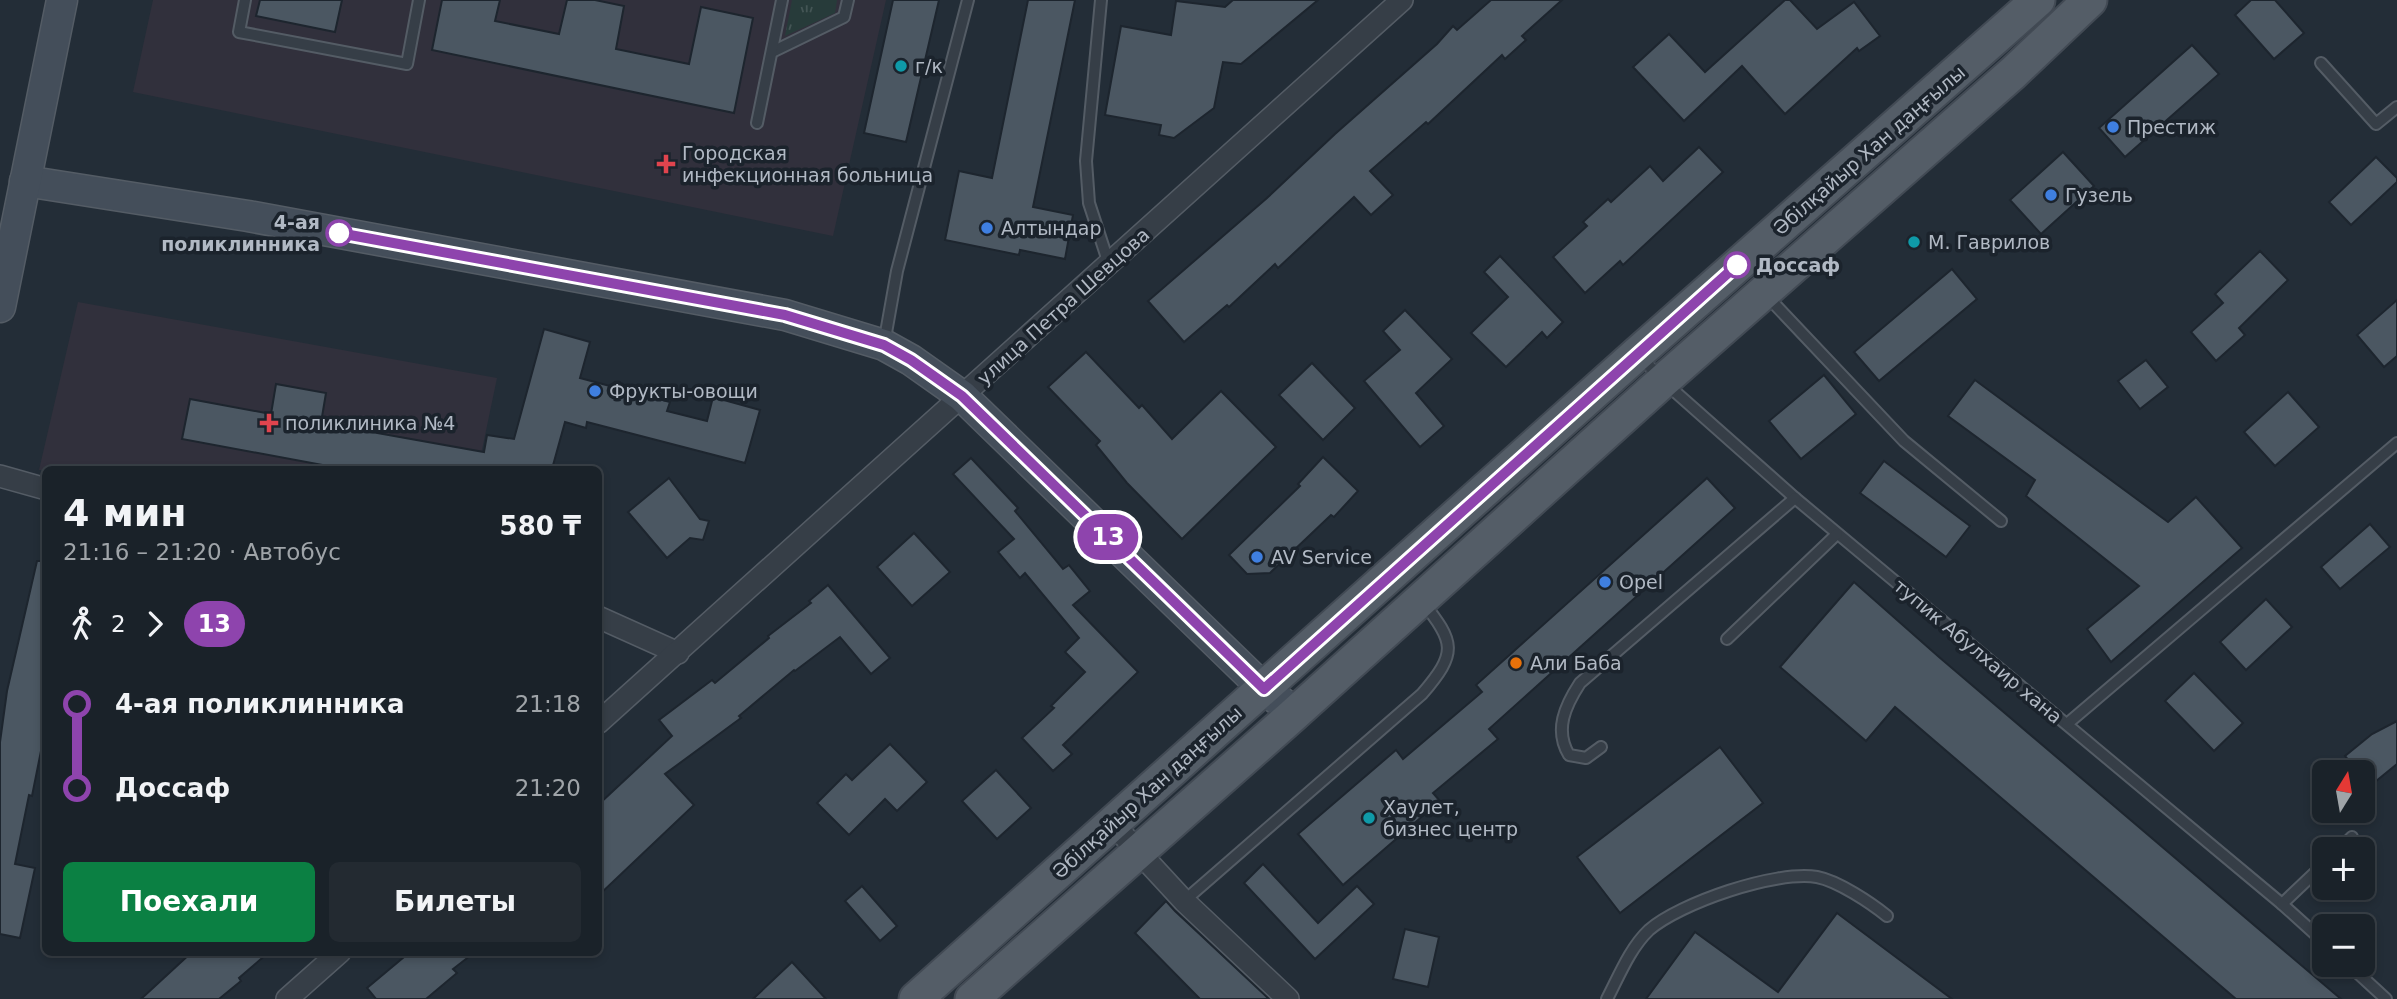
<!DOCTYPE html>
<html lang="ru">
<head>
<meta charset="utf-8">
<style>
  :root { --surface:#1a2229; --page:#232a31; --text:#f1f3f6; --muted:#9fa4a8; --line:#383f46; --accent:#0b8043 }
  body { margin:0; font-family:"DejaVu Sans",sans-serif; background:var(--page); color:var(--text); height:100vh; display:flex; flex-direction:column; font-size:26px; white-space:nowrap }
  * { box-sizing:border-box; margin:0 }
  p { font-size:23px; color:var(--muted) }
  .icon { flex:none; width:38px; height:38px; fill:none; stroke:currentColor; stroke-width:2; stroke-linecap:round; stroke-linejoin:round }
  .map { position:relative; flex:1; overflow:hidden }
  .drawer { position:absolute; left:42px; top:466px; width:560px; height:490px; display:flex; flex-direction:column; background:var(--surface); border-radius:10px; box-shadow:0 4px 10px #0003,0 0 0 2px var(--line) }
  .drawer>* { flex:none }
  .badge { padding:0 14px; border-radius:23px; font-size:24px; line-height:46px }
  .needle { width:46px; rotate:11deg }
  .controls { position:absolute; left:2312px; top:760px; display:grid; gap:14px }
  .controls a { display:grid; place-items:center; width:63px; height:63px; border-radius:10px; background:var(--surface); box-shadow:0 4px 10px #0003,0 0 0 2px var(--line); font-size:35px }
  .map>.badge { position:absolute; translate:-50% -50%; box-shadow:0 0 0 4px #fff }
  .legs { display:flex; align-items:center; gap:10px; height:77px; padding:0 21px; font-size:23px }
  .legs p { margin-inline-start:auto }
  .head { display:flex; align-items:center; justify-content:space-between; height:119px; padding:0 21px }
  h1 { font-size:38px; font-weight:700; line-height:52px }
  .cta { display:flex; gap:14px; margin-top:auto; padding:14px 21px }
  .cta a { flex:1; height:80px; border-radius:10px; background:var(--accent); color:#fff; font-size:28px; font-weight:700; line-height:80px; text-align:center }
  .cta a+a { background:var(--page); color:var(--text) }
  ul { padding:0 21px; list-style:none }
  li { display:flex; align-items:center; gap:24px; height:84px; font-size:26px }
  li i { display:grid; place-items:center; width:10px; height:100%; margin:0 9px; background:currentColor }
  li i::after { content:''; width:18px; height:18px; margin:-9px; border:5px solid; border-radius:50%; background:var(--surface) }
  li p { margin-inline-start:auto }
  li:first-child i { background:linear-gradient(#0000 50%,currentColor 0) }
  li:last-child i { background:linear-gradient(currentColor 50%,#0000 0) }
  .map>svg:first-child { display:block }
</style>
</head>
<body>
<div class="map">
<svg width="2397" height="999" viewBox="0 0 2397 999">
  <defs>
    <pattern id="grass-tufts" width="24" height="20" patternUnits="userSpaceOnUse" patternTransform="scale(1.75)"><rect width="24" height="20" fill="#273b3a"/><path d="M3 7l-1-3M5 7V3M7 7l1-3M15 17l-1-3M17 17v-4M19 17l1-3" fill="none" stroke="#455"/></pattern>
  </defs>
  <rect width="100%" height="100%" fill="#232d37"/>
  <g fill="#31303c">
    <polygon points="153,0 886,0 833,236 133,92"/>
    <polygon points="78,302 497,378 478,469 39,470"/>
  </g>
  <polygon fill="url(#grass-tufts)" points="792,0 837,0 835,13 785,36"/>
  <g fill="#4b5762" stroke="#1d252e" stroke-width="2">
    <polygon points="260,0 342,0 335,32 256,16"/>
    <polygon points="442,0 500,0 495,21 559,34 567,0 595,0 624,6 616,49 689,64 701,7 753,18 734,113 432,50"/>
    <polygon points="893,0 939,0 906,142 864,133"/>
    <polygon points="1028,0 1075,0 1033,207 1073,215 1065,259 1020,250 1019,255 945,240 959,171 992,178"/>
    <polygon points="1233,0 1318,0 1241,64 1223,62 1214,108 1174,138 1159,135 1161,125 1105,115 1121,26 1171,35 1176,1 1225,7"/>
    <polygon points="1491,0 1562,0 1522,36 1526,40 1505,59 1502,55 1428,124 1426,122 1370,171 1393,195 1371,215 1354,197 1278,268 1275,264 1229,307 1227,305 1184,342 1148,301 1267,198 1335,134 1437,44 1453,26 1457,30"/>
    <polygon points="1785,0 1790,0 1817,29 1854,2 1880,36 1859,51 1857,48 1785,114 1742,66 1684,121 1633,67 1669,34 1705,72"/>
    <polygon points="2251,0 2275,0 2304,33 2274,59 2235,15"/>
    <polygon points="2192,45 2219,74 2125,157 2099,128"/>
    <polygon points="1699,147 1723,172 1623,265 1620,261 1585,293 1553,257 1587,226 1583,222 1608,199 1611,202 1650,166 1663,181"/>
    <polygon points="2063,152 2094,186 2041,234 2010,200"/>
    <polygon points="2376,157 2397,178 2397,182 2351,225 2329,202"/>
    <polygon points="2260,251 2288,280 2239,328 2245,335 2216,361 2191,332 2223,303 2215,294"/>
    <polygon points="1500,256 1563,322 1547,338 1542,332 1506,367 1471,333 1508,297 1484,272"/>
    <polygon points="1952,269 1977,299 1879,381 1854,352"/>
    <polygon points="2397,300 2397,356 2384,367 2357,335"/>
    <polygon points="1405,310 1452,359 1416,393 1444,426 1420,447 1364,381 1400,350 1383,331"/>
    <polygon points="544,329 590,342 580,378 670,402 667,411 707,421 713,397 760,410 745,463 587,422 586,428 565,422 552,469 344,469 182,439 190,399 271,414 276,384 326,393 321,423 484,452 487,435 514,439"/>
    <polygon points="1086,352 1139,408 1142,405 1172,439 1221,391 1276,447 1182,539 1127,483 1096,445 1100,441 1048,387"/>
    <polygon points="2146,360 2168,387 2140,409 2118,381"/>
    <polygon points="1312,363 1355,408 1323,440 1279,395"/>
    <polygon points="1824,375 1856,414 1801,459 1769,421"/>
    <polygon points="1975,380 2168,522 2196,497 2242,548 2111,662 2087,629 2139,586 2026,496 2035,480 1948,416"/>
    <polygon points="2288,392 2319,427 2275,466 2244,432"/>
    <polygon points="1323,457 1358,491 1334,517 1331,515 1270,573 1247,574 1229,555 1300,486 1298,484"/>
    <polygon points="971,458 1018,508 1015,511 1063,569 1069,565 1090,591 1073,605 1138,672 1063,745 1072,754 1053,771 1022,738 1054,708 1051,706 1085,672 1065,652 1079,638 1025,573 1020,578 998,552 1014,539 953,474"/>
    <polygon points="1884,461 1970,526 1946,557 1860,493"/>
    <polygon points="669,478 700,519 709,521 703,540 690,538 667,558 628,512"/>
    <polygon points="1707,478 1735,508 1489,729 1498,739 1433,793 1440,801 1343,885 1298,834 1396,750 1403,759 1482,692 1476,685"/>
    <polygon points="2370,524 2390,547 2340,589 2321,567"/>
    <polygon points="914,533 950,572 912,606 877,567"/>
    <polygon points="37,561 46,561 46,752 41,751 32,796 29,795 15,864 35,868 20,938 0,934 0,742 7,691"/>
    <polygon points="1854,582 1939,657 2341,999 2236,999 1895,707 1866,741 1780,667"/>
    <polygon points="828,585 890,658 871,674 840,637 795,671 794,670 739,716 741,718 665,774 694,805 598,896 598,805 672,736 659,720 712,680 715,683 769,638 768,636 811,603 809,601"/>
    <polygon points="2266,599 2292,627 2246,670 2220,642"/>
    <polygon points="2194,673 2243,723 2214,751 2165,701"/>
    <polygon points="2397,721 2397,764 2370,786 2362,777 2362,772 2358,772 2345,756 2372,734"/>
    <polygon points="890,744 927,782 897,811 885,799 849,835 817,803 846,774 852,780"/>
    <polygon points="1720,747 1763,803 1620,913 1577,857"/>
    <polygon points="996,770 1031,808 997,839 962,801"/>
    <polygon points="1263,864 1318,923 1357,886 1374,904 1315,959 1244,883"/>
    <polygon points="862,886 897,926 880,941 845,901"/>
    <polygon points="1166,901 1175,911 1269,999 1200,999 1135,933"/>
    <polygon points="1837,913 1952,999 1646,999 1695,932 1778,992"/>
    <polygon points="1405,929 1439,937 1428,987 1393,979"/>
    <polygon points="192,952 269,952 239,978 241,981 219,999 141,999"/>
    <polygon points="410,952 475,952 453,969 457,973 426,999 376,999 367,988"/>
    <polygon points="792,962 826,999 753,999"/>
  </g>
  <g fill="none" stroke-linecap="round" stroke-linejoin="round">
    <defs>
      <g id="lane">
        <polyline points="245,0 239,32 407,64 419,0"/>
        <polyline points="1101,0 1086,161 1089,203 1109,264"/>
        <polyline points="772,52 844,17 848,0"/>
        <polyline points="2321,63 2376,124 2397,107"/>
        <polyline points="757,123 782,0"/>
        <polyline points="1765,294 1904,441 2001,521"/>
        <polyline points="884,344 897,271 968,0"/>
        <polyline points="1639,355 1663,381 1795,498 2282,904 2324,864"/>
        <polyline points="1727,639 1837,534"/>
        <polyline points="2067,724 2397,443"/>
        <path d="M1601,747L1586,758L1569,755C1554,730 1565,706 1580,683L1795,498"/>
        <polyline points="2340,849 2352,837"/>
        <path d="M1184,901L1422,694C1458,652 1455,643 1422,601"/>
        <polyline points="2282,904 2324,942"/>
        <polyline points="2348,964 2386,999"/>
        <path d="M1607,999C1619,976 1630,948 1649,930C1680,903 1776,870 1817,877C1838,881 1871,903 1887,916"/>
      </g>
      <g id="street">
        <polyline points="0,476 46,489"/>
        <polyline points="598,617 678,653"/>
        <polyline points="598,723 1402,0"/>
        <polyline points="1112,823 1184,901 1288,999"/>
        <polyline points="287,999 340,952"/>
      </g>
      <g id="secondary">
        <polyline points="25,181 248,216 785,315 884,345 911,360 962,396 1264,689 1294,712"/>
        <polyline points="0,307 62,0"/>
      </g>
      <g id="primary">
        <polyline points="916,999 1638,353 2038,0"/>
        <polyline points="972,999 1292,716 1663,381 2013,73 2090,0"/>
      </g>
    </defs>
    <use href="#lane" stroke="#545c65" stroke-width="14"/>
    <use href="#street" stroke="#545c65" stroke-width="24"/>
    <use href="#secondary" stroke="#545c65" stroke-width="33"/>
    <use href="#primary" stroke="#424a54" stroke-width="37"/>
    <use href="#lane" stroke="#363e47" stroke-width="10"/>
    <use href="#street" stroke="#363e47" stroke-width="21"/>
    <use href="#secondary" stroke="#444e5a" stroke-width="30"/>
    <use href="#primary" stroke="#545d67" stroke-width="33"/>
  </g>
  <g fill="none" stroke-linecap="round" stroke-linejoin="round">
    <defs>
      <polyline id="line-1" points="339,233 785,315 884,345 911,360 962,396 1264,689 1737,265"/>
    </defs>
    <use href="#line-1" stroke="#fff" stroke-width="16"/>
    <use href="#line-1" stroke="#8e44ad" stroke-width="10"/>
  </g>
  <g fill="#0f9aa8" stroke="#1b232c" stroke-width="2.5">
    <circle cx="901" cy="66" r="7"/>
    <circle cx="1914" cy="242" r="7"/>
    <circle cx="1369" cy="818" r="7"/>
  </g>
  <g fill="#3f7fe0" stroke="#1b232c" stroke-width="2.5">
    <circle cx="2113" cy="127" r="7"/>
    <circle cx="2051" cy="195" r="7"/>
    <circle cx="987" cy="228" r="7"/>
    <circle cx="595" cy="391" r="7"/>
    <circle cx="1257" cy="557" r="7"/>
    <circle cx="1605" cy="582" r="7"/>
  </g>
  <g fill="#e0444e" stroke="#1b232c" stroke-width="2.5">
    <path d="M662.5 153.5h7v7h7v7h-7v7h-7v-7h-7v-7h7z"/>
    <path d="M265.5 412.5h7v7h7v7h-7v7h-7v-7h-7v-7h7z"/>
  </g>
  <g fill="#fff" stroke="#8e44ad" stroke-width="3.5">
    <circle cx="339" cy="233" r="12"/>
    <circle cx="1737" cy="265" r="12"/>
  </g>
  <circle fill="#e8710a" stroke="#1b232c" stroke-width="2.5" cx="1516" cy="663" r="7"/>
  <g text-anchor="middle" stroke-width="7" stroke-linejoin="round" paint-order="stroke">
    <g font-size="19" fill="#b1b9c4" stroke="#1b232c" text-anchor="start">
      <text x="915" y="73">г/к</text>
      <text x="2127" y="134">Престиж</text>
      <text x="682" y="160">Городская<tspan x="682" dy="22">инфекционная больница</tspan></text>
      <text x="2065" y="202">Гузель</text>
      <text x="1001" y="235">Алтындар</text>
      <text x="1928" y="249">М. Гаврилов</text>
      <text x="609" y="398">Фрукты-овощи</text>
      <text x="285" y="430">поликлиника №4</text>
      <text x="1271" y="564">AV Service</text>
      <text x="1619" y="589">Opel</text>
      <text x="1530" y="670">Али Баба</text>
      <text x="1383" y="814">Хаулет,<tspan x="1383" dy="22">бизнес центр</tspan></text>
    </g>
    <g font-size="19" fill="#b1b9c4" stroke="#1b232c">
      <text transform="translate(1869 150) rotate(-41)" y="7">Әбілқайыр Хан даңғылы</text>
      <text transform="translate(1063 306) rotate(-42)" y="7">улица Петра Шевцова</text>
      <text transform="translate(1978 651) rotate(40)" y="7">тупик Абулхаир хана</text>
      <text transform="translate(1147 792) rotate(-42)" y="7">Әбілқайыр Хан даңғылы</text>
    </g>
    <g font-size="19" font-weight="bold" fill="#b1b9c4" stroke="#1b232c" text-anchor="end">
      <text x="320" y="229">4-ая<tspan x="320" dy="22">поликлинника</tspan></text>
      <text x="1756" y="272" text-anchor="start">Доссаф</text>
    </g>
  </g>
</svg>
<div class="controls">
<a><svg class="needle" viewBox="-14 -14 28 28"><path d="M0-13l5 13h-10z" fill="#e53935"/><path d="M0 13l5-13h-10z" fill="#9fa4a8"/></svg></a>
<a>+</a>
<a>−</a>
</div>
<b class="badge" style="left:1108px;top:537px;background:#8e44ad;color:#fff">13</b>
<section class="drawer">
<div class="head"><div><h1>4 мин</h1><p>21:16 – 21:20 · Автобус</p></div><b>580 ₸</b></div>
<div class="legs"><svg class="icon" aria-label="walk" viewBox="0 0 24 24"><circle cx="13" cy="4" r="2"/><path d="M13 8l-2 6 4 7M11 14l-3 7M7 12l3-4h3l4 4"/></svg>2<svg class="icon" aria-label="forward" viewBox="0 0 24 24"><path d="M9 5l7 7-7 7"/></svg><b class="badge" style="background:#8e44ad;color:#fff">13</b></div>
<ul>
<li><i style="color:#8e44ad"></i><b>4-ая поликлинника</b><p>21:18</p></li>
<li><i style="color:#8e44ad"></i><b>Доссаф</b><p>21:20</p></li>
</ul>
<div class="cta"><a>Поехали</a><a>Билеты</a></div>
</section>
</div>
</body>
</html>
